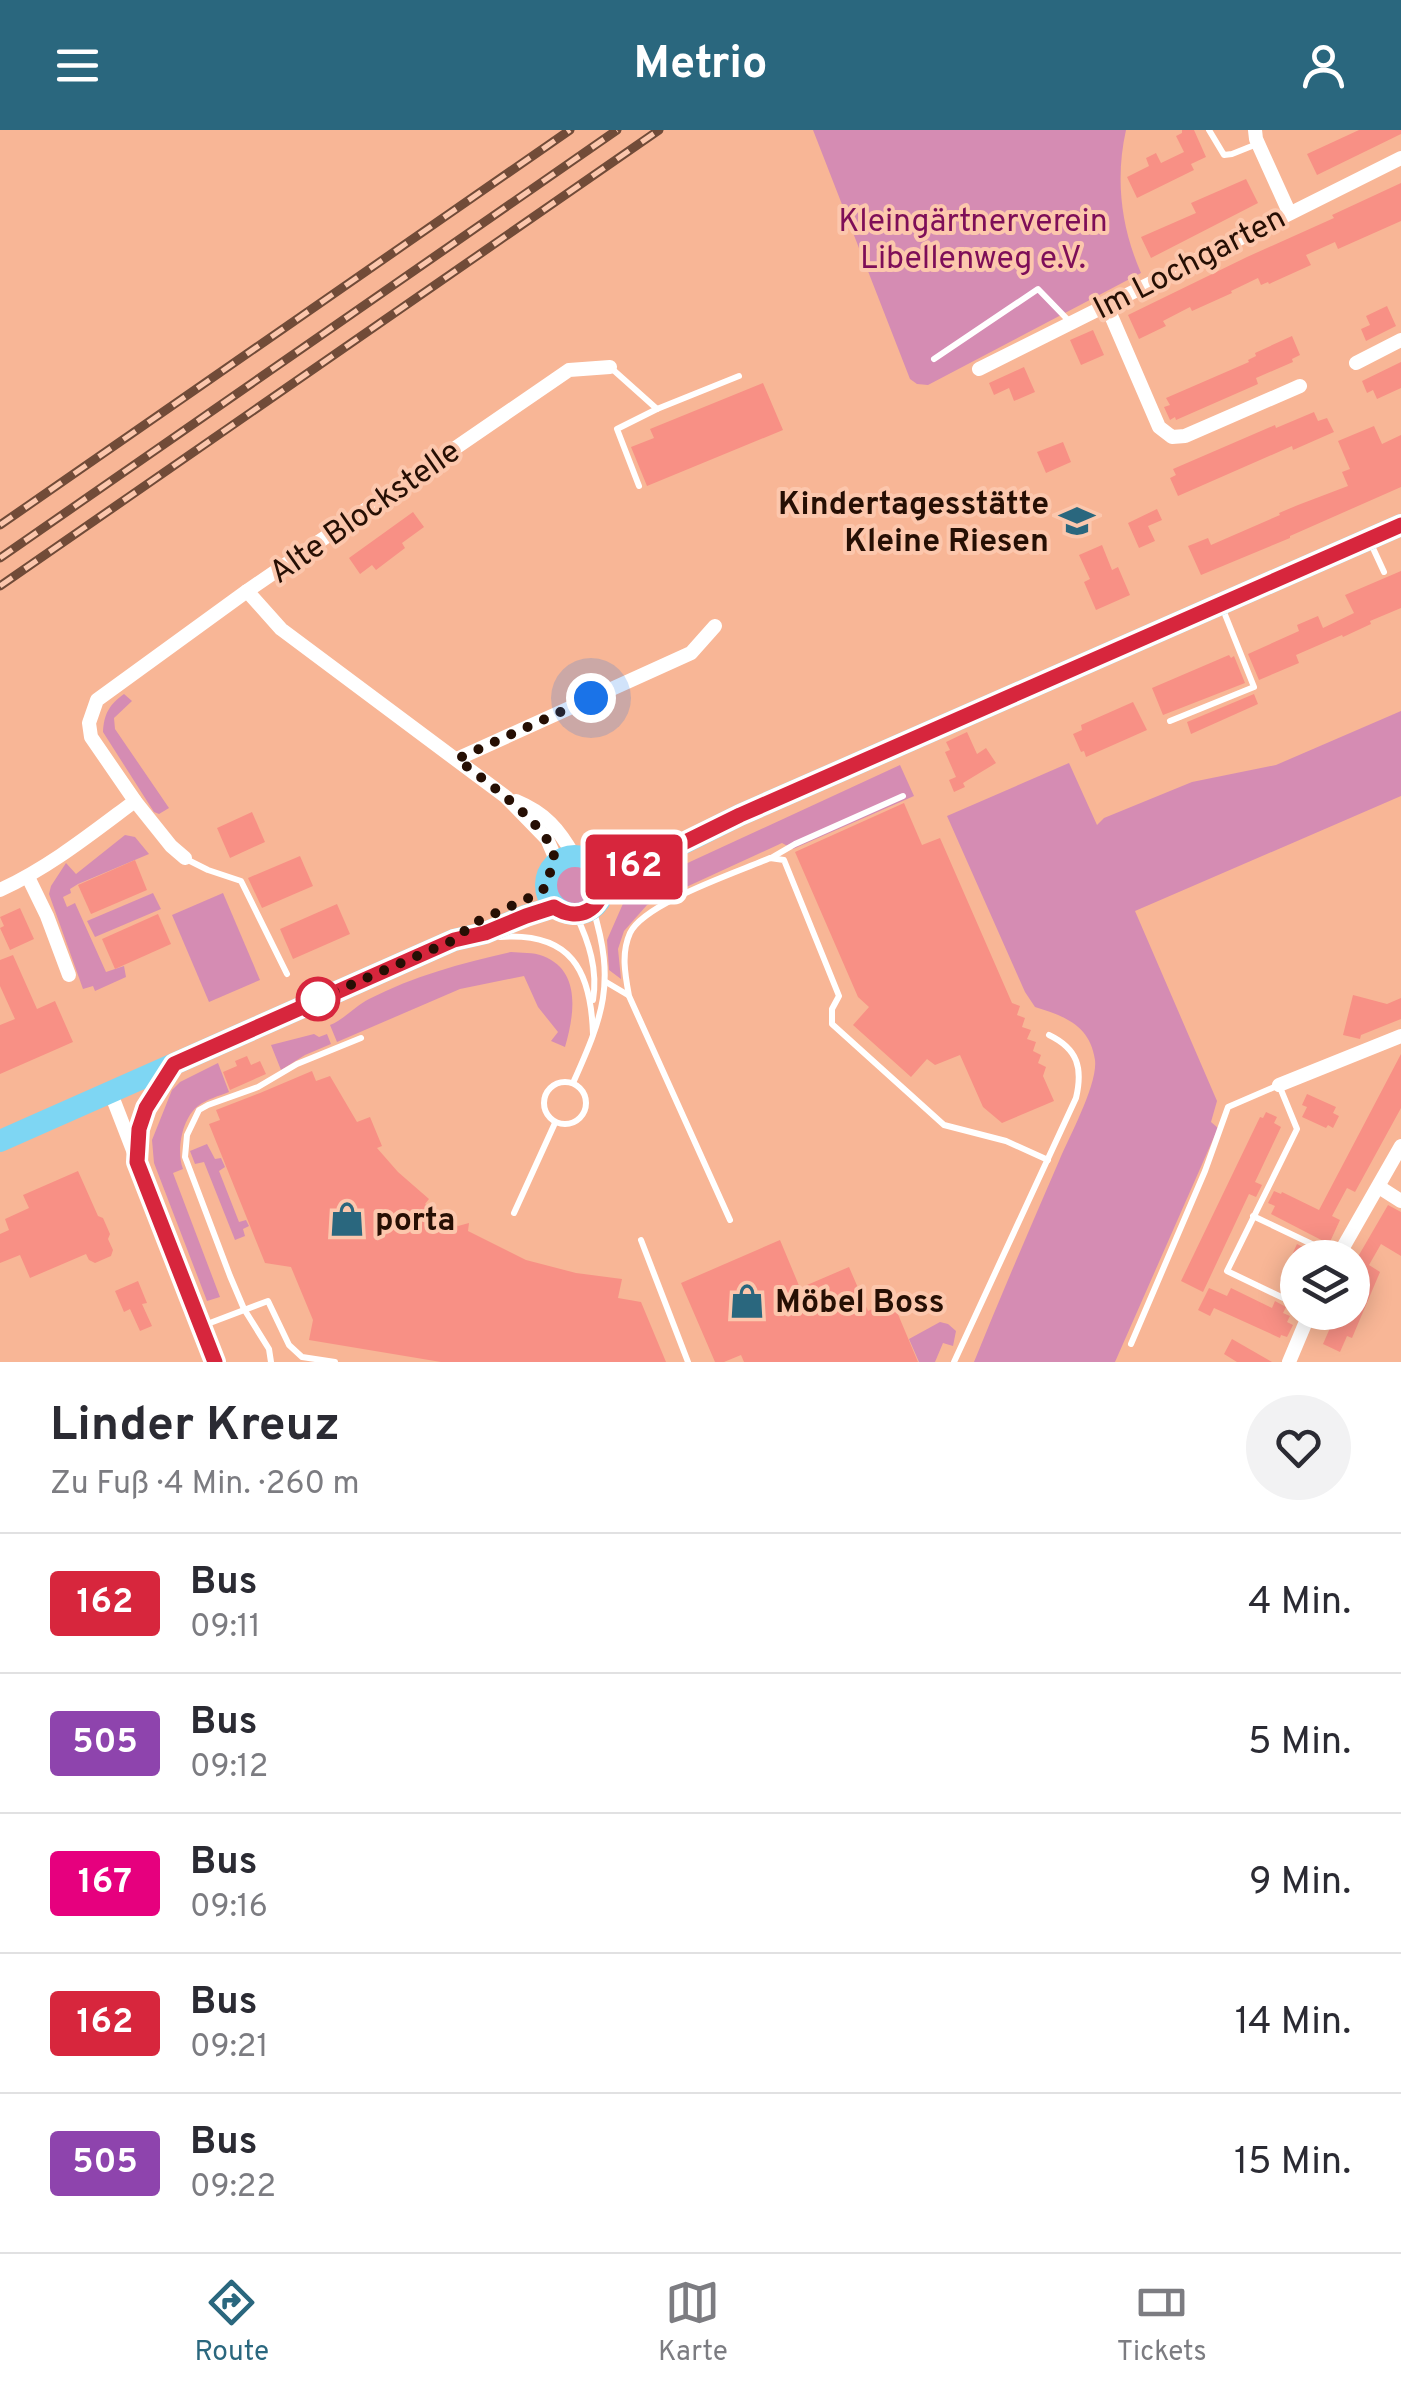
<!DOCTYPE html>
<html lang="de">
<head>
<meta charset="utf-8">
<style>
  :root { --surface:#fff; --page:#f2f2f3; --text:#2b2b33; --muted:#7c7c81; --line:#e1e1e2; --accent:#2a677e }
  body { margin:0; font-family:Overpass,sans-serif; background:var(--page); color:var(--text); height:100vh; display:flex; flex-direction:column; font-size:38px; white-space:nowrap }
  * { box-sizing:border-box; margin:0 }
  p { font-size:32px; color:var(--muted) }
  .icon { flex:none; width:55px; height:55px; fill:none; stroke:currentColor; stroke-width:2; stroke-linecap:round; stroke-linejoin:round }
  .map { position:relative; height:1232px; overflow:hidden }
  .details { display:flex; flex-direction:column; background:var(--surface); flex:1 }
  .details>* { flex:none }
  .badge { padding:0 20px; border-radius:8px; font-size:35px; line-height:65px }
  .fabs { position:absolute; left:1280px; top:1110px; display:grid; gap:20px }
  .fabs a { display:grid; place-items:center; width:90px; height:90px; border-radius:50%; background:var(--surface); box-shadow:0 5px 25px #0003; font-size:50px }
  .you { position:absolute; width:50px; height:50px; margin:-25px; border:8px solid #fff; border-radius:50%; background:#1a73e8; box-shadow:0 0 0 15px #1a73e833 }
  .map>.badge { position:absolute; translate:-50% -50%; box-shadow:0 0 0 5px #fff }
  .round { display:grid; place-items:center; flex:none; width:105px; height:105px; border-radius:52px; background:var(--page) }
  .overview { display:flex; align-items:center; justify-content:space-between; height:170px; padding:0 50px }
  h1 { font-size:48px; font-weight:700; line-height:75px }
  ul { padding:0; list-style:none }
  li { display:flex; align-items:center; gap:30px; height:140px; padding:0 50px; border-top:2px solid var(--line) }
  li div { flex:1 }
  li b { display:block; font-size:38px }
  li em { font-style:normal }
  li .badge { min-width:110px; font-weight:700; text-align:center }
  header { display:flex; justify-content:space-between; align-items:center; height:130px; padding:0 50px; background:var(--accent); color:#fff; font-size:45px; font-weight:700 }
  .tab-bar { display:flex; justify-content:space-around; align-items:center; height:140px; border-top:2px solid var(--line); background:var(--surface); font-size:28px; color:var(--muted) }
  .tab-bar a { display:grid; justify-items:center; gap:5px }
  .tab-bar .active { color:var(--accent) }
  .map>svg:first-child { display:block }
</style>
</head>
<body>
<header><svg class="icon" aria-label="menu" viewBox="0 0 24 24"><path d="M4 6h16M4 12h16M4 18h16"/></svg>Metrio<svg class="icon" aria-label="person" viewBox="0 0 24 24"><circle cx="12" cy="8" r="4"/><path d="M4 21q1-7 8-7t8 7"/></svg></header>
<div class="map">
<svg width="1401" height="1232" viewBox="0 0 1401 1232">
  <rect width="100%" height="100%" fill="#f8b696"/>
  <g fill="#d58cb3">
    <path d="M813,0H1126C1115,49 1121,97 1141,143L928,255L917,254L910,249Z"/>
    <path d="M124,564L132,571L114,588L115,599L169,678L159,684L154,682L103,602C104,584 109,575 124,564Z"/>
    <path d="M1401,581V666L1135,781L1217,971L1211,992L1218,998L1115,1232H974C1001,1165 1030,1098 1059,1031C1069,1007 1098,954 1095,930C1090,895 1064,886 1035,877L1025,862L947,686L1069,633L1097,695L1104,688L1192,652L1276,635Z"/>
    <polygon points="900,635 914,666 793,719 782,713 647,775 624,801 618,819 621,849 609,840 607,810 629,760"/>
    <polygon points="125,705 135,707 149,724 78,754 70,759 71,763 63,767 67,777 75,773 106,842 124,836 126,847 95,861 93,856 83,859 49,764 51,756 66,733 76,744"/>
    <circle cx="574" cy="755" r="24"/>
    <polygon points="153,763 161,779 95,807 87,791"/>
    <polygon points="223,763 260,850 209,872 172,785"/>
    <path d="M511,822C521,823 533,822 543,826C582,841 574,886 565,917L551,911L558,902L538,877L524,846L460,859L337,912L330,895C345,889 355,876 369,869C414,846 462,833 511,822Z"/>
    <polygon points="314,904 319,907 327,904 331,914 305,925 281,940 271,915"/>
    <path d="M218,933L229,962C219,966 207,969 198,976C182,988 176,1021 183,1039L173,1043L220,1167L207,1171L154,1033L152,1010L172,960L180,952Z"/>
    <polygon points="207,1014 215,1029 221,1028 225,1037 219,1041 239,1092 246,1090 249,1096 243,1099 245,1106 235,1110 204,1032 195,1034 190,1021"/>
    <polygon points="940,1192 948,1194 956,1201 953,1216 943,1213 935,1232 919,1232 909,1209"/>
  </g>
  <g fill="#f89085">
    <polygon points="1182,0 1194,0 1206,27 1191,34 1194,40 1137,68 1127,47 1149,36 1146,28 1156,23 1161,33 1184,22 1176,6 1182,3"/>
    <polygon points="1359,0 1401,0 1401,4 1317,45 1307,24"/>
    <polygon points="1246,49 1258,73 1151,128 1141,107 1196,83 1191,73"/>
    <polygon points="1401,53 1401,91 1338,119 1335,112 1306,125 1311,135 1269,154 1268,152 1261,155 1258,148 1231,161 1232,163 1192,181 1190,177 1163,191 1166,196 1139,209 1128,185 1247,127 1334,88 1332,85"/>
    <polygon points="1387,176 1396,196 1366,211 1361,199 1370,195 1366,186"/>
    <polygon points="1093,200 1104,225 1081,235 1070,210"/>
    <polygon points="1292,206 1300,225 1292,229 1293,232 1256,248 1258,254 1176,290 1175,287 1170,290 1164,277 1170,275 1166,268 1249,232 1248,230 1256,226 1255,223"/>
    <polygon points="1401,232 1401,258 1377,269 1373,260 1367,263 1362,251"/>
    <polygon points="1024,237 1035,262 1014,271 1009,258 994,265 989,253"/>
    <polygon points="763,253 783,300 647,356 631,317 654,308 650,299"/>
    <polygon points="1314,282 1318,291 1327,288 1334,302 1293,320 1292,316 1178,366 1170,348 1176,345 1173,339 1275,295 1276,298"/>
    <polygon points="1374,296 1382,314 1401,305 1401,357 1290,406 1290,408 1201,445 1188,416 1208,408 1211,415 1280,385 1279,383 1298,375 1348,356 1342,342 1350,339 1338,311"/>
    <polygon points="1063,312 1071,332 1046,343 1037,322"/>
    <polygon points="1157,379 1162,390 1148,396 1155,411 1139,418 1128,393"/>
    <polygon points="413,382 424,397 402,413 405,418 376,440 372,435 360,444 349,428"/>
    <polygon points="1102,415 1112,440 1118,437 1130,465 1096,480 1084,452 1090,449 1079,425"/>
    <polygon points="1401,441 1401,478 1370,491 1371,494 1343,507 1342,505 1296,525 1299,533 1259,550 1248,524 1299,501 1297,495 1318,486 1323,498 1354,483 1345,465"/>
    <polygon points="1229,525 1231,528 1234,526 1245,553 1163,585 1152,558"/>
    <polygon points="1254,564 1258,574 1191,604 1187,592"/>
    <polygon points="1133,572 1147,600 1086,627 1084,621 1081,622 1073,604 1082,600 1081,595"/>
    <polygon points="967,602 977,624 986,618 996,633 963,653 965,657 954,662 949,650 956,647 945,622 950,620 946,612"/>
    <polygon points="904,673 922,715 940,708 1012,873 1020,876 1017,885 1025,888 1022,897 1031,900 1027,909 1036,912 1033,921 1041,925 1038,933 1046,937 1043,946 1054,971 1002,993 983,977 960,925 935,935 927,929 911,947 853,895 869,877 858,867 795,722"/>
    <polygon points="252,682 265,712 230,728 217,698"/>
    <polygon points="300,726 313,756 262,778 248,748"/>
    <polygon points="135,730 147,760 91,784 78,755"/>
    <polygon points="337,774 350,804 293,829 280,799"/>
    <polygon points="20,778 34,809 10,820 0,798 4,796 0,787"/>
    <polygon points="158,784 171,814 115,839 102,809"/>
    <polygon points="13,825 37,879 55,871 73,912 0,944 0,895 15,889 0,856 0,830"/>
    <polygon points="1353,865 1387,874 1401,868 1401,889 1361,905 1360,909 1343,905"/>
    <polygon points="1401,924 1401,978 1355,1062 1347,1058 1332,1086 1340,1090 1329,1114 1271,1084 1275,1076 1268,1073 1274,1061 1281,1064 1282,1062 1319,1080"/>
    <polygon points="247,926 251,935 260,931 266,944 230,960 223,942 237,936 235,931"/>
    <polygon points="312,941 316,951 330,946 357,992 370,987 382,1016 377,1018 398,1042 429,1069 425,1074 441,1085 458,1096 469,1093 468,1101 526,1130 576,1143 622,1149 618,1168 641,1172 666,1232 441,1232 309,1210 313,1190 291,1137 265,1133 209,994 220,990 216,980 260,963"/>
    <polygon points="1307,964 1336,977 1333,983 1339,986 1333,998 1328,995 1326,998 1302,987 1307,977 1302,975"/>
    <polygon points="1266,982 1277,987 1274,993 1281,997 1255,1052 1262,1055 1256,1067 1249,1064 1203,1162 1181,1151 1260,987 1263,988"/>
    <polygon points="78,1041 98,1086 103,1088 110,1104 108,1109 113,1120 111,1126 95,1133 89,1130 86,1124 30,1148 20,1125 0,1133 0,1104 9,1100 5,1089 29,1078 23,1065"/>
    <polygon points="1388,1075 1401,1082 1401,1126 1381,1114 1369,1135 1380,1142 1352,1208 1347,1206 1340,1222 1323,1214 1337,1182 1352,1182 1352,1137"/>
    <polygon points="780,1110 800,1158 849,1137 868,1181 892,1170 918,1232 744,1232 741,1225 724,1232 715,1232 681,1153"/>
    <polygon points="1297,1114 1323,1127 1298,1128 1298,1162 1294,1161 1292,1164 1280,1159 1283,1153 1280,1151"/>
    <polygon points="138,1151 147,1173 142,1174 152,1196 140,1201 130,1179 124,1182 115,1161"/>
    <polygon points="1209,1158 1227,1166 1231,1158 1272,1178 1275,1171 1286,1177 1283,1183 1290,1186 1287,1192 1293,1195 1287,1207 1281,1205 1280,1208 1214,1178 1210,1186 1198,1180"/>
    <polygon points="1232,1209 1272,1232 1237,1232 1224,1224"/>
  </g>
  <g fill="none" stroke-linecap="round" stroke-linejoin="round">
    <g stroke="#fff" stroke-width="6">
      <polyline points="1209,0 1224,25 1232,24 1257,14"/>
      <polyline points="934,229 1038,159 1070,192"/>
      <polyline points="610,237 657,279 739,246"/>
      <polyline points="639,356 617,299 657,279"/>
      <polyline points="1372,416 1384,442"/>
      <polyline points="1170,591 1254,557 1222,477"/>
      <polyline points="771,728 795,714 903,666"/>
      <polyline points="186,729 208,740 241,751 287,844"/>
      <path d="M576,785C589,812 598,840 593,870"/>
      <path d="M500,807C571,802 591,840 593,904"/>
      <polyline points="606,852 628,865"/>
      <circle cx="565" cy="973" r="21"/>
      <path d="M573,953C603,886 616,853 593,779"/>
      <polyline points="514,1083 555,993"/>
      <polyline points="1253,1086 1337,1126"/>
      <path d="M730,1090L629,866C625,844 621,823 630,803C644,773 738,742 770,728L784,730L839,866L832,879V894L944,995L1006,1011L1048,1030"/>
      <polyline points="641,1110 688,1232"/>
      <polyline points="202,1196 268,1171 289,1215 302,1227 335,1232"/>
      <polyline points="1131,1214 1205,1041 1228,977 1279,955 1297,999 1227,1141 1298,1175"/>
      <polyline points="271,1232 269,1219 244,1179 230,1146 185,1027 187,1005 199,980 208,975 258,957 297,934 361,908"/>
      <path d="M954,1232L1076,968C1083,938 1078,919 1049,905"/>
    </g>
    <g stroke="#fff" stroke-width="14">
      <polyline points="1255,0 1256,9 1289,82"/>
      <polyline points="1106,174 1159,297 1172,307 1185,306 1300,256"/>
      <polyline points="1356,233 1401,210"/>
      <polyline points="979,239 1401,28"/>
      <polyline points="247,461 281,499 506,667 547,709 554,725 553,736"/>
      <polyline points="457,629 691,523 715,496"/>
      <polyline points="135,671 171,716 185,728"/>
      <path d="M516,671C545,683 559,699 574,726"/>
      <polyline points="28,747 47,786 69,845"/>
      <path d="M0,760C50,737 92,703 135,671L91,607L89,593L97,570L247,461L569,240L610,237"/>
      <polyline points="1279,955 1401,906"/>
      <polyline points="110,961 215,1232"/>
      <path d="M138,1026C140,983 149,971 172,936"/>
      <polyline points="1379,1057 1401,1071"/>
      <polyline points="1337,1128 1401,1016"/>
      <polyline points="1289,1232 1310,1182"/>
    </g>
    <g stroke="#7ed6f3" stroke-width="22">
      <circle cx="575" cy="755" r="29"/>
      <polyline points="596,735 652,715"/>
      <polyline points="604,753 740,685 1401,395"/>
      <polyline points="0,1011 454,810 485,803 525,786 554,777"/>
    </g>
    <defs>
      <g id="rail">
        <polyline points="0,395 570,0"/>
        <polyline points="0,428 617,0"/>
        <polyline points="0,456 659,0"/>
      </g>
    </defs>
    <use href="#rail" stroke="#714b38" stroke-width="9"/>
    <use href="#rail" stroke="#fcc7ad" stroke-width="5" stroke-dasharray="15" stroke-linecap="butt"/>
  </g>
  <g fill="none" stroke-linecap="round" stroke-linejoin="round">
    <defs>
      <path id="line" d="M215,1232L137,1032L139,999L146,978L174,934L454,810L485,803L526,786L554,777C578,793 602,780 604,752L740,685L1401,395"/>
    </defs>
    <use href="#line" stroke="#fff" stroke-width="22"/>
    <use href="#line" stroke="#d7263d" stroke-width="15"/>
    <path stroke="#260f04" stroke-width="10" stroke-dasharray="0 18" d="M318,869L454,810L474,793L533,766L545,758C546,747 554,739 554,728C554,699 480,647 457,629L591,568"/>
  </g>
  <defs>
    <symbol id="school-bare" viewBox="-9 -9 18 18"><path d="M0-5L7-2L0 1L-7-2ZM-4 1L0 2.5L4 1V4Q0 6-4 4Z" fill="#2a677e" stroke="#fcc7ad" stroke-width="2.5" paint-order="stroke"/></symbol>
    <symbol id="shop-bare" viewBox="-9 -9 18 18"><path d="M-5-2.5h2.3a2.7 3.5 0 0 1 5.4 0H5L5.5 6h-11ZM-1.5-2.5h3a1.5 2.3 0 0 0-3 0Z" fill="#2a677e" stroke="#fcc7ad" stroke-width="2.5" paint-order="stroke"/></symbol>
  </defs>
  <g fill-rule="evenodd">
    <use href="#school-bare" x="1052" y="366" width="50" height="50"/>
    <use href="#shop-bare" x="322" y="1064" width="50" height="50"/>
    <use href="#shop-bare" x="722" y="1146" width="50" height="50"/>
  </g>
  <circle fill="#fff" stroke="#d7263d" stroke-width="5" cx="318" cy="869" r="20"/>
  <g text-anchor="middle" stroke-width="8" stroke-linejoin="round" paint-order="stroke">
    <g font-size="32" fill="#7e0e58" stroke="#fcc7ad">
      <text x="973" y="101">Kleingärtnerverein<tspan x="973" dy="37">Libellenweg e.V.</tspan></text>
    </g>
    <g font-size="32" fill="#260f04" stroke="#fcc7ad">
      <text transform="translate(1189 132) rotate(-27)" y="11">Im Lochgarten</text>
      <text transform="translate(364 381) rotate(-35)" y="11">Alte Blockstelle</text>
    </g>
    <g font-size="32" font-weight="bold" fill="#260f04" stroke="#fcc7ad" text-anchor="start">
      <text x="1049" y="384" text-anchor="end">Kindertagesstätte<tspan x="1049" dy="37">Kleine Riesen</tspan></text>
      <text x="375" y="1100">porta</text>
      <text x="775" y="1182">Möbel Boss</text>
    </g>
  </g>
</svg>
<div class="fabs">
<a><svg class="icon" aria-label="layers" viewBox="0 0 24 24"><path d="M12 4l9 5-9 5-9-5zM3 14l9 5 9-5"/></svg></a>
</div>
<div class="you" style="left:591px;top:568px"></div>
<b class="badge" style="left:634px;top:737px;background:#d7263d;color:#fff">162</b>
</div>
<section class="details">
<div class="overview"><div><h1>Linder Kreuz</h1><p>Zu Fuß · 4 Min. · 260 m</p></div><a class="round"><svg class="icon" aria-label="heart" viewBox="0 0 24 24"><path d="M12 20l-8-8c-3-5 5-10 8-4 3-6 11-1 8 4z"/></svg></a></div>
<ul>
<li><span class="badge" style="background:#d7263d;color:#fff">162</span><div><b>Bus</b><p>09:11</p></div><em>4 Min.</em></li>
<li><span class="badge" style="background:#8e44ad;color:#fff">505</span><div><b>Bus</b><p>09:12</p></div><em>5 Min.</em></li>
<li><span class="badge" style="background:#e6007e;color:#fff">167</span><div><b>Bus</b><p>09:16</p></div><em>9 Min.</em></li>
<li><span class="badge" style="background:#d7263d;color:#fff">162</span><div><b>Bus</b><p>09:21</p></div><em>14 Min.</em></li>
<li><span class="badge" style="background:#8e44ad;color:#fff">505</span><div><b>Bus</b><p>09:22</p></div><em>15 Min.</em></li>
</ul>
</section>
<nav class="tab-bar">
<a class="active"><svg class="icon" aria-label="directions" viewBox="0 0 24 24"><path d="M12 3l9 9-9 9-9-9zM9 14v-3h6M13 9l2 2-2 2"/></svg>Route</a>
<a><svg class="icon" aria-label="map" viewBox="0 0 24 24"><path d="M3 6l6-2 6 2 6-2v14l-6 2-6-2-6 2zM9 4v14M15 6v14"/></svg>Karte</a>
<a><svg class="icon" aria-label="tickets" viewBox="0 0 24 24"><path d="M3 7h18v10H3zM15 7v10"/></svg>Tickets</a>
</nav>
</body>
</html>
